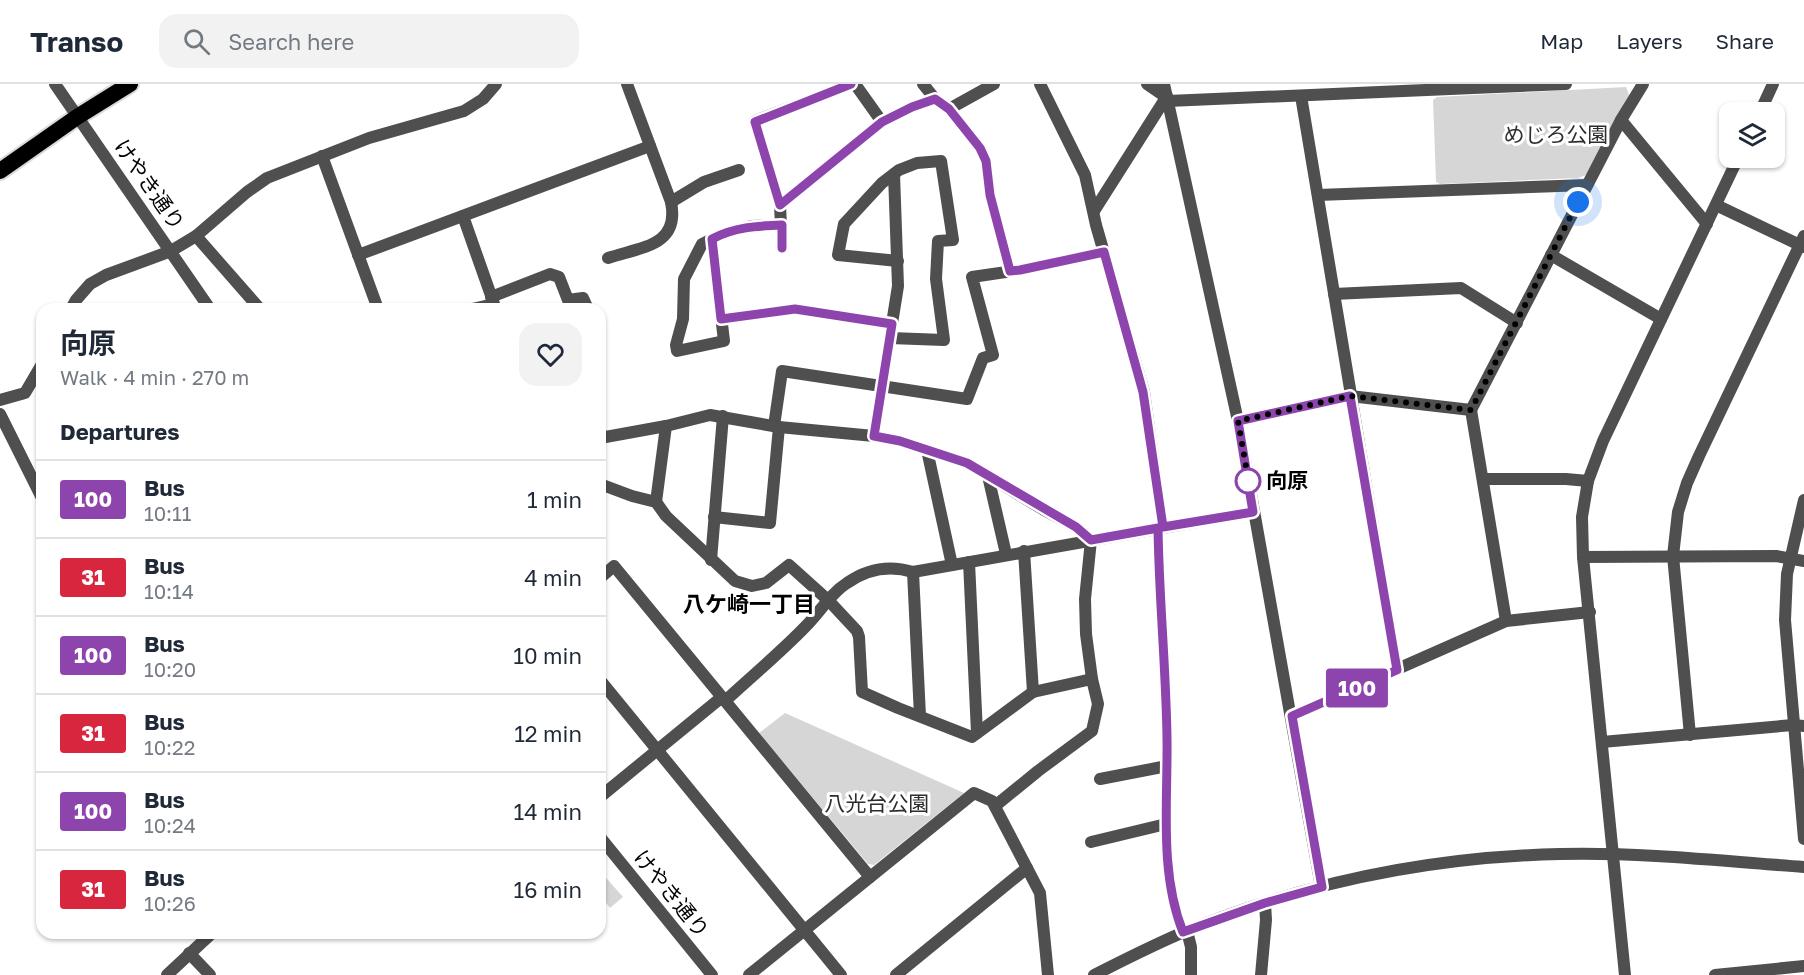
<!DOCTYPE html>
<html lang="en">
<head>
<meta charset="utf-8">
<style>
  :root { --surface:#fff; --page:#f2f2f3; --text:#1f2937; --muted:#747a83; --line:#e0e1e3 }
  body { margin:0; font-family:"Golos Text","Noto Sans JP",sans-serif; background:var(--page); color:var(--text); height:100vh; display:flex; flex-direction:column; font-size:22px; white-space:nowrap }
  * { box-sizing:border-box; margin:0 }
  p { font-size:20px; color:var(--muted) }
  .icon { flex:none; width:33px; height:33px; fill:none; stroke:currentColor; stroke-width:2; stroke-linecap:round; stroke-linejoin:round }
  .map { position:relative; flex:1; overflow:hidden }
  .sheet { position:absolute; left:36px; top:219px; width:570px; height:636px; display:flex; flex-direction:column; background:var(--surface); border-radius:18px; box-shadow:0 2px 4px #0004 }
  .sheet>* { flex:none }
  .badge { padding:0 12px; border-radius:4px; font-size:21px; line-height:39px }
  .buttons { position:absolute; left:1719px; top:18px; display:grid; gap:12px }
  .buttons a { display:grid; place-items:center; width:66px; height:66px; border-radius:12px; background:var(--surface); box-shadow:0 2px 4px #0004; font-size:30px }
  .you { position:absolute; width:30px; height:30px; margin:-15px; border:4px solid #fff; border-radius:50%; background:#1a73e8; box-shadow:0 0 0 9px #1a73e833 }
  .map>.badge { position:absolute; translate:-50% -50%; box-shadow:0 0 0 3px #fff }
  h2 { padding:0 24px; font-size:22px; line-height:54px }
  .round { display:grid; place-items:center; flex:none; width:63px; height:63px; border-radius:18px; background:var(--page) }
  .summary { display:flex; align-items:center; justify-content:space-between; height:102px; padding:0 24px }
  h1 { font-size:28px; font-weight:700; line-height:45px }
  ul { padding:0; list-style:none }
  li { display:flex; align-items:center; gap:18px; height:78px; padding:0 24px; border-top:2px solid var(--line) }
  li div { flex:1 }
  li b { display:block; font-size:22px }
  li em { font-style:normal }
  li .badge { min-width:66px; font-weight:700; text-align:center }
  header { display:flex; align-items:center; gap:36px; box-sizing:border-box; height:84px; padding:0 30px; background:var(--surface); border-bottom:2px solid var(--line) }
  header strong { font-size:28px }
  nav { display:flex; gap:33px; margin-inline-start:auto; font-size:21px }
  .search { width:420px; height:54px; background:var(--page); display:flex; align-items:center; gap:15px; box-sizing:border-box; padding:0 21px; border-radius:18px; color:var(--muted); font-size:22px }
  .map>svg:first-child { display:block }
</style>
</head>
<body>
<header>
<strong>Transo</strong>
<div class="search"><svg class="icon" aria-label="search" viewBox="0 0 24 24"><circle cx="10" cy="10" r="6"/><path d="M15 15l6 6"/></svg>Search here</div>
<nav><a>Map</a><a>Layers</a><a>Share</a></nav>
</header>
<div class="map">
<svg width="1804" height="891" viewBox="0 0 1804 891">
  <rect width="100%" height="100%" fill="#fff"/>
  <g fill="#d6d6d6">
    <polygon points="1626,3 1629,11 1586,91 1578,94 1440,100 1436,98 1433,16 1437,13"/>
    <polygon points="785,629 964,709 874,781 868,780 759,649"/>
    <polygon points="600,787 623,813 610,824 600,811"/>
  </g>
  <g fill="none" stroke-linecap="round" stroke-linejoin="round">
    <defs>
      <polyline id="trunk" points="0,87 77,33 130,0"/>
    </defs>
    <use href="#trunk" stroke="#dbdbdb" stroke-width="20"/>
    <g stroke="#4f4f4f" stroke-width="12">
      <polyline points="855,0 882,38"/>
      <polyline points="923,0 935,15 949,25 980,64 986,77 990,111 1010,187"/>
      <polyline points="1040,0 1085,91 1096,141 1144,308 1163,443"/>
      <polyline points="1147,0 1166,13"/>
      <polyline points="1301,12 1397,586"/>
      <polyline points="1168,17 1566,0"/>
      <polyline points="949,25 994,0"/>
      <polyline points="1621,36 1707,140"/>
      <polyline points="322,72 378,225"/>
      <polyline points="1318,111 1587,101"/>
      <polyline points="671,118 704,98 739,86"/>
      <polyline points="780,121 882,38 912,23 935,15"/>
      <polyline points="1716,121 1804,163"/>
      <polyline points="1094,127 1167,12"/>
      <polyline points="463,132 494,220 472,225"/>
      <polyline points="196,152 260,225"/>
      <polyline points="712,155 724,257 677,267 676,261 683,235 684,195 702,160 722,150 751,142 782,141"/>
      <polyline points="782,164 780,121 755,37 851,0"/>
      <polyline points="358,171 650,62"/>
      <polyline points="1551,171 1661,235"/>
      <path d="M608,174C641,163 680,162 671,118L627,0"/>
      <polyline points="1334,210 1461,204 1517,239"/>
      <polyline points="491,213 550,190 559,193 568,216 583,214 588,225"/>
      <polyline points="71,225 76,216 90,200 106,191 171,167 196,152 247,108 267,94 369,54 464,27 483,15 496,0"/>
      <polyline points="721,235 795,225 892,240"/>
      <polyline points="890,254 944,256 936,195 938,157 953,156 941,77 917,79 899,86 882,99 844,140 838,171 898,177"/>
      <polyline points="0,316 25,309 42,280"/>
      <polyline points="1471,326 1621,36 1643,0"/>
      <polyline points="0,330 42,414"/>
      <polyline points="1238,337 1350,312 1471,326 1506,537"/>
      <polyline points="774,342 782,287 967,315 983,274 993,271 972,193 1020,186 1104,168"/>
      <polyline points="874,352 898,202 894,90"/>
      <polyline points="600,354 666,342 710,331 779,343 874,352 900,357 967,379 1044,426 1076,443 1091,456 1085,515 1086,550 1092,595 1098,620 1092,647 1038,687 995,722"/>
      <polyline points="927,366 952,481"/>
      <polyline points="988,392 1006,470"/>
      <polyline points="1483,395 1566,395 1588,397"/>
      <polyline points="600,400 632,412 656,418 666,432 735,497 752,502 766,499 789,481 829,517 857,547 859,553 862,608 898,624 972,653 1033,608 1092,595"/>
      <polyline points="656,418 666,342"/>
      <polyline points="714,433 770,439 779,343"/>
      <path d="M1158,444C1159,514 1166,584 1167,654C1168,718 1159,788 1183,848"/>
      <polyline points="1024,467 1033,608"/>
      <polyline points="1583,473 1776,472 1804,477"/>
      <polyline points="711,476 723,332"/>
      <polyline points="969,478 977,649"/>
      <polyline points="913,488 920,632"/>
      <polyline points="600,494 614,482 870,793"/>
      <path d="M725,617C752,592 781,568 806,542C820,528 831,509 847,499C867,485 890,481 913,488L1253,428"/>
      <polyline points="1291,632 1506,537 1590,528"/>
      <polyline points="1690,651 1673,472 1678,428 1687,399 1699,372 1804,152"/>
      <polyline points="1602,658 1793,641 1804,642"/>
      <polyline points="1100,695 1167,682"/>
      <polyline points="600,713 722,613"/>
      <polyline points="1091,758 1166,740"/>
      <polyline points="1187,847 1191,863 1191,891"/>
      <polyline points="189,869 210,891"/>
      <polyline points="167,891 212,849"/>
      <polyline points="749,891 974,709 992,717 1040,809 1048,891"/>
      <polyline points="896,891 1027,784"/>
      <polyline points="1261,891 1266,836 1265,819"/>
      <polyline points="1715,891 1804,882"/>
    </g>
    <g stroke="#4f4f4f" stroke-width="12">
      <polyline points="55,0 210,225"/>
      <polyline points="1164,0 1238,337 1321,803"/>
      <polyline points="1760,28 1773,0"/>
      <polyline points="1804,416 1787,490 1785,536 1804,755"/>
      <polyline points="600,596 841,891"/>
      <polyline points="600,753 712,891"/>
      <path d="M1094,891C1124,876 1153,861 1184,848C1303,799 1432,773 1560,770C1641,768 1723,777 1804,783"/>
      <polyline points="1625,891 1583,473 1582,433 1588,397 1603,357 1738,74"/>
    </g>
    <use href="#trunk" stroke="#000" stroke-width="16"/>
  </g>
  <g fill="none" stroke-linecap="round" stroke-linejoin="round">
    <defs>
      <path id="line" d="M782,164V141C757,142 734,143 712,155L721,235L795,225L892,240L874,352L900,357L967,379L1076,443L1091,456L1158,444C1159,514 1166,584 1167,654C1168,718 1159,788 1183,848L1265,819L1322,803L1292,632L1397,586L1350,312L1238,337L1253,428L1163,443L1143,308L1104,168L1020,186L1010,187L990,111L986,77L980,64L949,25L935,15L912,23L882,38L780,121L755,38L851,0"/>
    </defs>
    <use href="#line" stroke="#fff" stroke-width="14"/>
    <use href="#line" stroke="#8e44ad" stroke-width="9"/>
    <polyline stroke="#000" stroke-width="6" stroke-dasharray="0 10.8" points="1248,397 1250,405 1238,337 1350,312 1471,326 1578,118"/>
  </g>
  <circle fill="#fff" stroke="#8e44ad" stroke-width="3" cx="1248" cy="397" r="12"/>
  <g text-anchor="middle" stroke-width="6" stroke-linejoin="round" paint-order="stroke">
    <g font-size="21" fill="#2d2d2d" stroke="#fff">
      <text x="1556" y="58">めじろ公園</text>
      <text x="877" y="727">八光台公園</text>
    </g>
    <g font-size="21" fill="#000" stroke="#fff">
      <text transform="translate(149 101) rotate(55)" y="7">けやき通り</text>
      <text transform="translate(671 810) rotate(51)" y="7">けやき通り</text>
    </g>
    <g font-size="21" font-weight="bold" fill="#000" stroke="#fff" text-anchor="start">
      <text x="1266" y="404">向原</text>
    </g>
    <g font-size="22" font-weight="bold" fill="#000" stroke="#fff">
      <text x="749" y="528">八ケ崎一丁目</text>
    </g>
  </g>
</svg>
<div class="buttons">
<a><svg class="icon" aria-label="layers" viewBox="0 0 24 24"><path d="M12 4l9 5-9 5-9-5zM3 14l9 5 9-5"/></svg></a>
</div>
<div class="you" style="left:1578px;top:118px"></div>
<b class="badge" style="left:1357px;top:604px;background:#8e44ad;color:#fff">100</b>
<section class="sheet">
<div class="summary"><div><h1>向原</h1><p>Walk · 4 min · 270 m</p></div><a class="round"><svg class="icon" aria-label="heart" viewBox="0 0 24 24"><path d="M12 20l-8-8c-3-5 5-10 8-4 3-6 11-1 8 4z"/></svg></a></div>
<h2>Departures</h2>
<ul>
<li><span class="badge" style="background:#8e44ad;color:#fff">100</span><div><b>Bus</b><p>10:11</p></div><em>1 min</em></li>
<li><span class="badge" style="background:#d7263d;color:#fff">31</span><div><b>Bus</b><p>10:14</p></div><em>4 min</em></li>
<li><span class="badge" style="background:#8e44ad;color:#fff">100</span><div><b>Bus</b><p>10:20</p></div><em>10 min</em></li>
<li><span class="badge" style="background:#d7263d;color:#fff">31</span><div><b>Bus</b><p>10:22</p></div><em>12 min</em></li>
<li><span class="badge" style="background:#8e44ad;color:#fff">100</span><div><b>Bus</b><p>10:24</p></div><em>14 min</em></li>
<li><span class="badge" style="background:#d7263d;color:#fff">31</span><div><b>Bus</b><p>10:26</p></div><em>16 min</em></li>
</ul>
</section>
</div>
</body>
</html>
